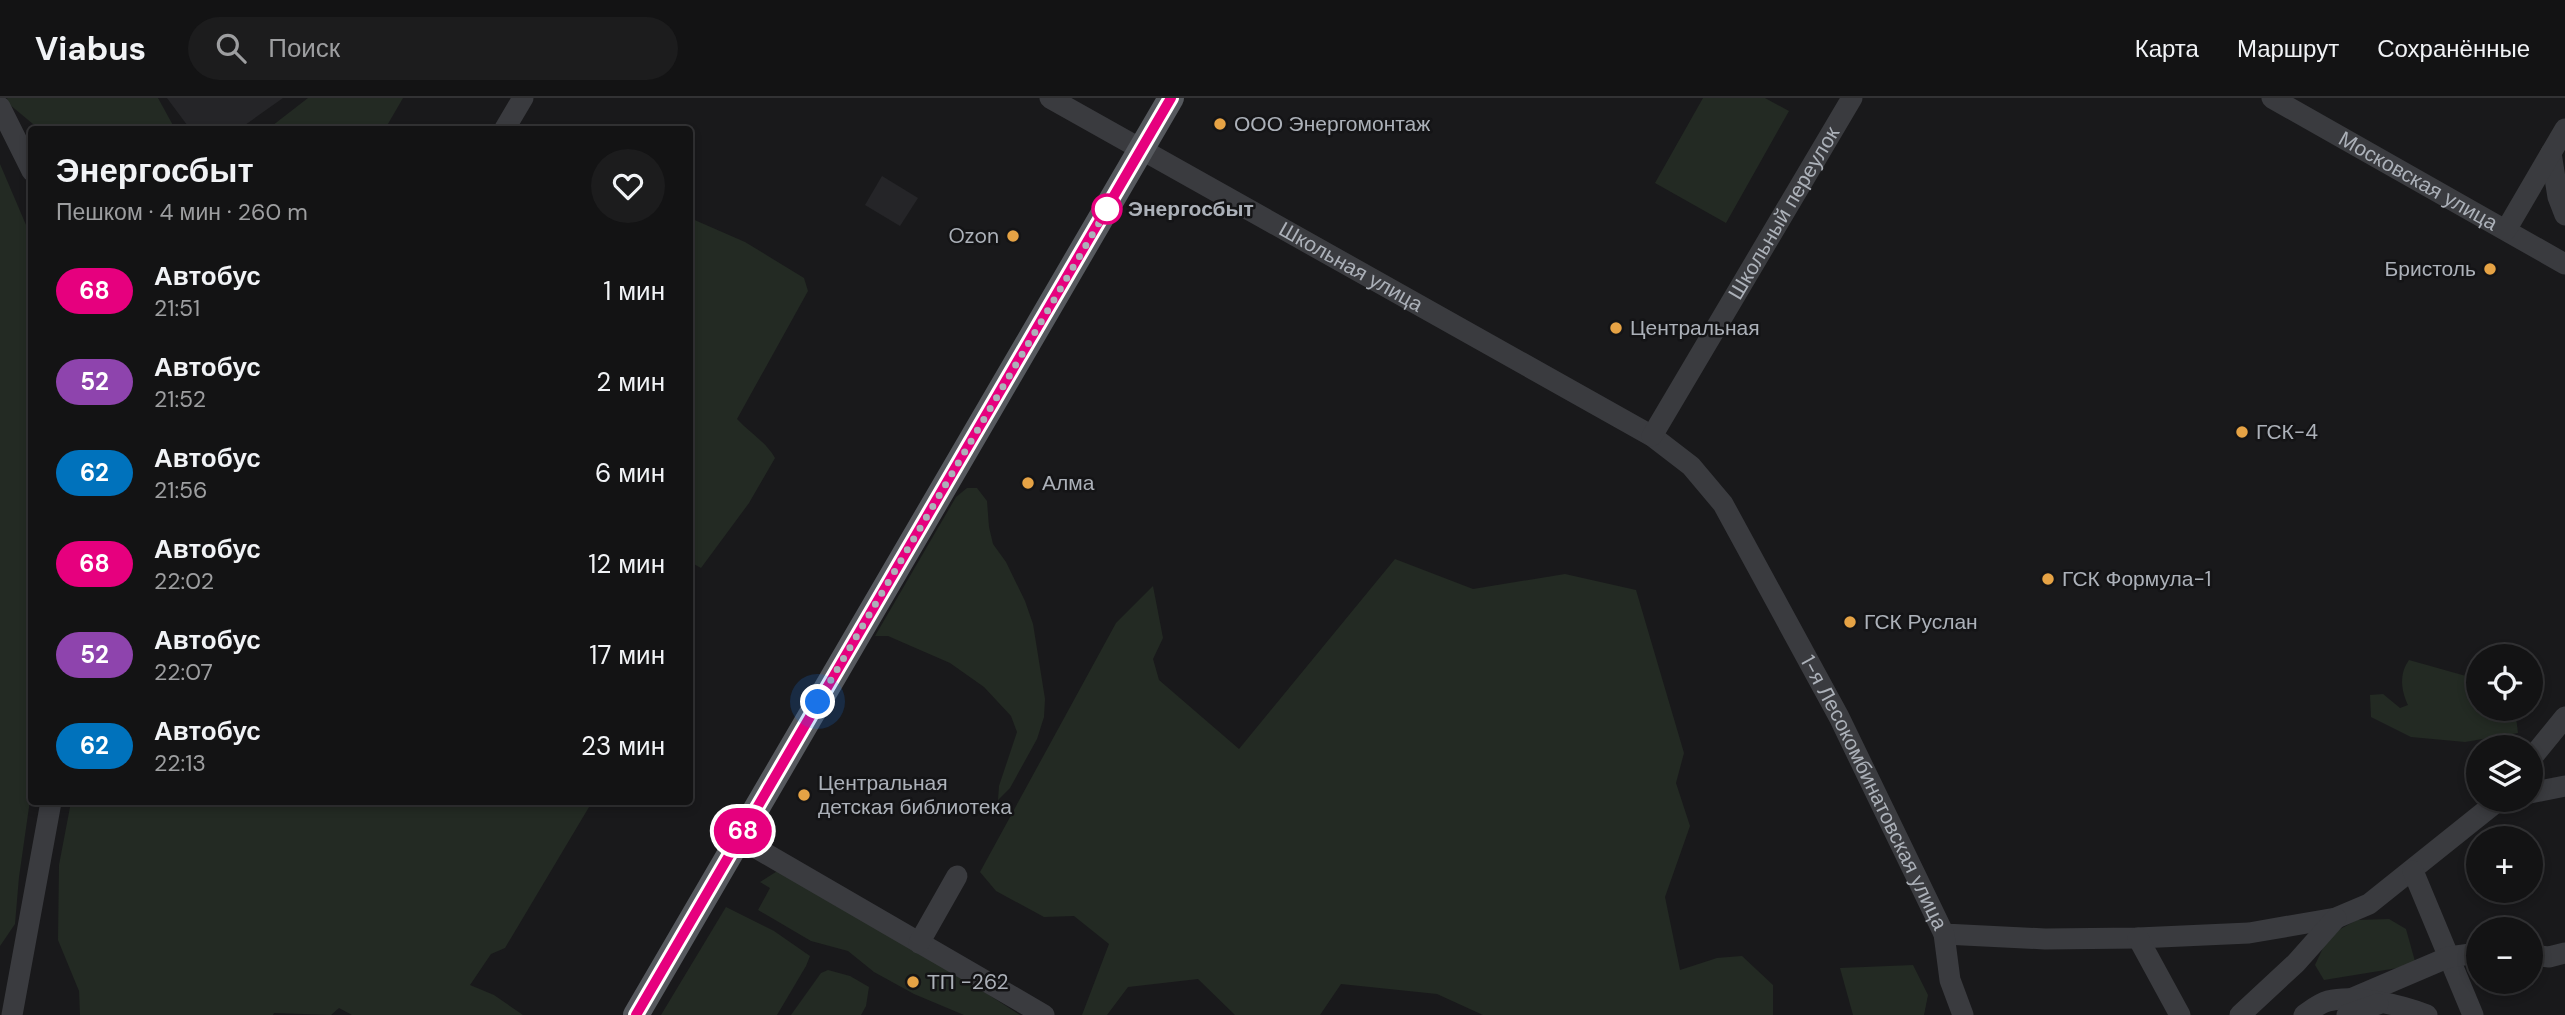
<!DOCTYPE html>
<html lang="ru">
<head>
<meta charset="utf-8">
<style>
  :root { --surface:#131314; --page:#1c1c1d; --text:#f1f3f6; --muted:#9d9ea0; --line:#323234 }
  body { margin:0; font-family:"DM Sans",sans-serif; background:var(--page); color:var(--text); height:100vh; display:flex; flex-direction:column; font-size:26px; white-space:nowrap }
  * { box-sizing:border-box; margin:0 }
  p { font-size:23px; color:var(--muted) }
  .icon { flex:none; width:38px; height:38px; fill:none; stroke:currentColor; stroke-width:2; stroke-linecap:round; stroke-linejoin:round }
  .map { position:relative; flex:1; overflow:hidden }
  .details { position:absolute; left:28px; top:28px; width:665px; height:679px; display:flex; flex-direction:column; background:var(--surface); border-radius:7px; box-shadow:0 4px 10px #0003,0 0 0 2px var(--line) }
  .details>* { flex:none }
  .badge { padding:0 14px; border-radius:23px; font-size:24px; line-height:46px }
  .controls { position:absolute; left:2466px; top:546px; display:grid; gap:14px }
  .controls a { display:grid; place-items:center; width:77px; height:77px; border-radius:50%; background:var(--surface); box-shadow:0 4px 10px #0003,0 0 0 2px var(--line); font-size:35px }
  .you { position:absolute; width:35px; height:35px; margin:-18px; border:5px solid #fff; border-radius:50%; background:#1a73e8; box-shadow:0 0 0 10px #1a73e833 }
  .map>.badge { position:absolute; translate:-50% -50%; box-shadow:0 0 0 4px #fff }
  .round { display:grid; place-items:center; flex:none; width:74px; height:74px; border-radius:37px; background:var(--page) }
  .overview { display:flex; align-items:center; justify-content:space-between; height:119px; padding:0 28px }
  h1 { font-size:33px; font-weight:700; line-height:52px }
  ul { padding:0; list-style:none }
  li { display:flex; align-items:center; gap:21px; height:91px; padding:0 28px }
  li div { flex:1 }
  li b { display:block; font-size:26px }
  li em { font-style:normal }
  li .badge { min-width:77px; font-weight:700; text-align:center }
  header { display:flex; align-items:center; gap:42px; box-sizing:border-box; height:98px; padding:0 35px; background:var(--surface); border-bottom:2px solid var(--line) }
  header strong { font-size:33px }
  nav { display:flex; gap:38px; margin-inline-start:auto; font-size:24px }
  .search { width:490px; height:63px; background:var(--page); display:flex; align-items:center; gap:18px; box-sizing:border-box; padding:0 24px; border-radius:38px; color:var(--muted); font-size:26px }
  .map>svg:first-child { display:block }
</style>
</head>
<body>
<header>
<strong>Viabus</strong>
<div class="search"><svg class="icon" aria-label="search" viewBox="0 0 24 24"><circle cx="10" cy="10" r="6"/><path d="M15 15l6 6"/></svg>Поиск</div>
<nav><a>Карта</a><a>Маршрут</a><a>Сохранённые</a></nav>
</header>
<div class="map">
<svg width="2565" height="917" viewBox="0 0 2565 917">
  <rect width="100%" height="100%" fill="#19191b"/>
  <g fill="#252528">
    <polygon points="167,0 283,0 238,32 190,31"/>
    <polygon points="882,78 918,100 900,128 865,107"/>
  </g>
  <g fill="#232a23">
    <polygon points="7,0 158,0 175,31 39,31 9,6"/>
    <polygon points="308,0 403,0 385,31 268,31"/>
    <polygon points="1703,0 1765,0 1789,13 1726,125 1655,85"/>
    <polygon points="0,66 32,141 31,695 19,779 15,826 0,848"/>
    <path d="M690,120L745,144L804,180L808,193L737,321C750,335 765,343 775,360L749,405L701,470L690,464Z"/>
    <polygon points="967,390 977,390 987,403 989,429 993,446 1006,464 1025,503 1033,526 1045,601 1044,619 1037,641 1010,690 998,702 999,688 1017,634 1011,618 984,589 950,565 888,538 875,538 956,399"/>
    <polygon points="1395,461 1473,491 1565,476 1636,492 1684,655 1676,685 1690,728 1665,799 1680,872 1717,860 1742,858 1773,887 1773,917 1483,917 1437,896 1341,886 1320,917 1235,917 1198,881 1128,889 1107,917 1082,917 1109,846 1074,818 1044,819 996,793 980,774 1116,525 1153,488 1163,540 1153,561 1159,582 1239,651"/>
    <path d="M2409,562L2473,580L2478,586V611H2515L2518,635L2465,644L2411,639L2371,619L2370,597L2383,596L2400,610L2408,607C2401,592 2399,576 2409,562Z"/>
    <polygon points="71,704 592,704 505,850 491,856 470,887 494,897 523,917 352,917 339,910 331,917 274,915 273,917 80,917 79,893 58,842 59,767"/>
    <polygon points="779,772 952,873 1020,917 964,917 914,896 874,874 848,853 811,843 758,812 770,790 760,784"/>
    <polygon points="726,809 774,833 810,858 806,868 777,917 661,917"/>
    <polygon points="2389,821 2406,831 2416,867 2324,882 2315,867 2329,837 2357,822"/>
    <polygon points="1913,867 1928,897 1924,917 1853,917 1840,870"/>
    <polygon points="828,872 850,878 869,889 866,908 861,917 791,917 821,875"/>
  </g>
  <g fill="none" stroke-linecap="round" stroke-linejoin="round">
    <g stroke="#3a3b3f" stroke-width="21">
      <path id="s1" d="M1050,0L1652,338L1691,368L1723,406L1839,619L1944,836L2045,841L2138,840L2249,835L2336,820L2369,806L2499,702"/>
      <path id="s2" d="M2272,0L2565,166"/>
      <polyline points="0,9 32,73"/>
      <polyline points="504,32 523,0"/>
      <polyline points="2551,55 2558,99 2565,117"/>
      <polyline points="2506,132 2565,31"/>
      <path id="s3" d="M1652,338L1852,0"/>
      <polyline points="2530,662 2565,619"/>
      <polyline points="2530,695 2565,688"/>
      <polyline points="739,740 1044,917"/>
      <polyline points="2413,773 2473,917"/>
      <polyline points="1944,836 1950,882 1963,917"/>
      <polyline points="2138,840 2180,917"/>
      <polyline points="919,845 957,778"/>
      <polyline points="2530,857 2549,859 2565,855"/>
      <polyline points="2353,900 2449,859 2478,855"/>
      <polyline points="12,917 51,704"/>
      <polyline points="2240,917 2296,865 2336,820"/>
      <path d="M2304,917C2311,912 2320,905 2328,903C2355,896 2401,907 2427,917"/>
      <polyline points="2347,917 2378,906"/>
    </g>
    <polyline stroke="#56595e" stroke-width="26" points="636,917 1171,0"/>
  </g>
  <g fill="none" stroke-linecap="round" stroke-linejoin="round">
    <defs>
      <polyline id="line" points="636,917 1171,0"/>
    </defs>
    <use href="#line" stroke="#fff" stroke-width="16"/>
    <use href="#line" stroke="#e6007e" stroke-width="10"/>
    <polyline stroke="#acb1b9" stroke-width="7" stroke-dasharray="0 12.6" points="818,604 1112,103 1107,111"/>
  </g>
  <g fill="#e6a345" stroke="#141416" stroke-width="2.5">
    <circle cx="1220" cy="26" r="7"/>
    <circle cx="1013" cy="138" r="7"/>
    <circle cx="2490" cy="171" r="7"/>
    <circle cx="1616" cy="230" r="7"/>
    <circle cx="2242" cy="334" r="7"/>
    <circle cx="1028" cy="385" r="7"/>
    <circle cx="2048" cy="481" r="7"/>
    <circle cx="1850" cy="524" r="7"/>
    <circle cx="804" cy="697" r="7"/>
    <circle cx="913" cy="884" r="7"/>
  </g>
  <circle fill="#fff" stroke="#e6007e" stroke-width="3.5" cx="1107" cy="111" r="14"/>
  <g text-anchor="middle" stroke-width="5" stroke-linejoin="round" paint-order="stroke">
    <g font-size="21" fill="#acb1b9" stroke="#141416" text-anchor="start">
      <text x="1234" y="33">ООО Энергомонтаж</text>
      <text x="999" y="145" text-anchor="end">Ozon</text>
      <text x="2476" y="178" text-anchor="end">Бристоль</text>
      <text x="1630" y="237">Центральная</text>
      <text x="2256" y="341">ГСК-4</text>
      <text x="1042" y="392">Алма</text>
      <text x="2062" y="488">ГСК Формула-1</text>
      <text x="1864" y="531">ГСК Руслан</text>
      <text x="818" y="692">Центральная<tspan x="818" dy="24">детская библиотека</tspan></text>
      <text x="927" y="891">ТП -262</text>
    </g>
    <g font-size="21" fill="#acb1b9" stroke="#141416">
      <text dy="7" stroke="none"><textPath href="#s2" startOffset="168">Московская улица</textPath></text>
      <text dy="7" stroke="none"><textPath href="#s3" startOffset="259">Школьный переулок</textPath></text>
      <text dy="7" stroke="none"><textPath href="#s1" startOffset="345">Школьная улица</textPath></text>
      <text dy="7" stroke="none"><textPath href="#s1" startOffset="1115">1-я Лесокомбинатовская улица</textPath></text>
    </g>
    <g font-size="21" font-weight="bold" fill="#acb1b9" stroke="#141416" text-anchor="start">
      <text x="1128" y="118">Энергосбыт</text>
    </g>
  </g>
</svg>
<div class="controls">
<a><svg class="icon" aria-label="locate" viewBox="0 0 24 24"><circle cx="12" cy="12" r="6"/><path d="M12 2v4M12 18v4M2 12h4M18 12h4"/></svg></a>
<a><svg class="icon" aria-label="layers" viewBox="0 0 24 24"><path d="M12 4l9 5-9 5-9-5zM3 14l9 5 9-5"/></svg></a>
<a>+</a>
<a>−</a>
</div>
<div class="you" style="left:818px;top:604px"></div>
<b class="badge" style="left:743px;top:733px;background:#e6007e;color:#fff">68</b>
<section class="details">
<div class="overview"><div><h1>Энергосбыт</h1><p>Пешком · 4 мин · 260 m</p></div><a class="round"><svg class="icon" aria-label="heart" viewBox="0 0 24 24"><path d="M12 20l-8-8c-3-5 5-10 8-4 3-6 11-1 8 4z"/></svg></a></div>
<ul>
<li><span class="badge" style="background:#e6007e;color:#fff">68</span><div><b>Автобус</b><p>21:51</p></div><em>1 мин</em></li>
<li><span class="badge" style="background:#8e44ad;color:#fff">52</span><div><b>Автобус</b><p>21:52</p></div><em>2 мин</em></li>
<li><span class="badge" style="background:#0072bc;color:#fff">62</span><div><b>Автобус</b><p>21:56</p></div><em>6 мин</em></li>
<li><span class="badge" style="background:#e6007e;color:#fff">68</span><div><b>Автобус</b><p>22:02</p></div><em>12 мин</em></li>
<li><span class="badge" style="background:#8e44ad;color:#fff">52</span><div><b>Автобус</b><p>22:07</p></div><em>17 мин</em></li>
<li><span class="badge" style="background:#0072bc;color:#fff">62</span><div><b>Автобус</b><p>22:13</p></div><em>23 мин</em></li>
</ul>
</section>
</div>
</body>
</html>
